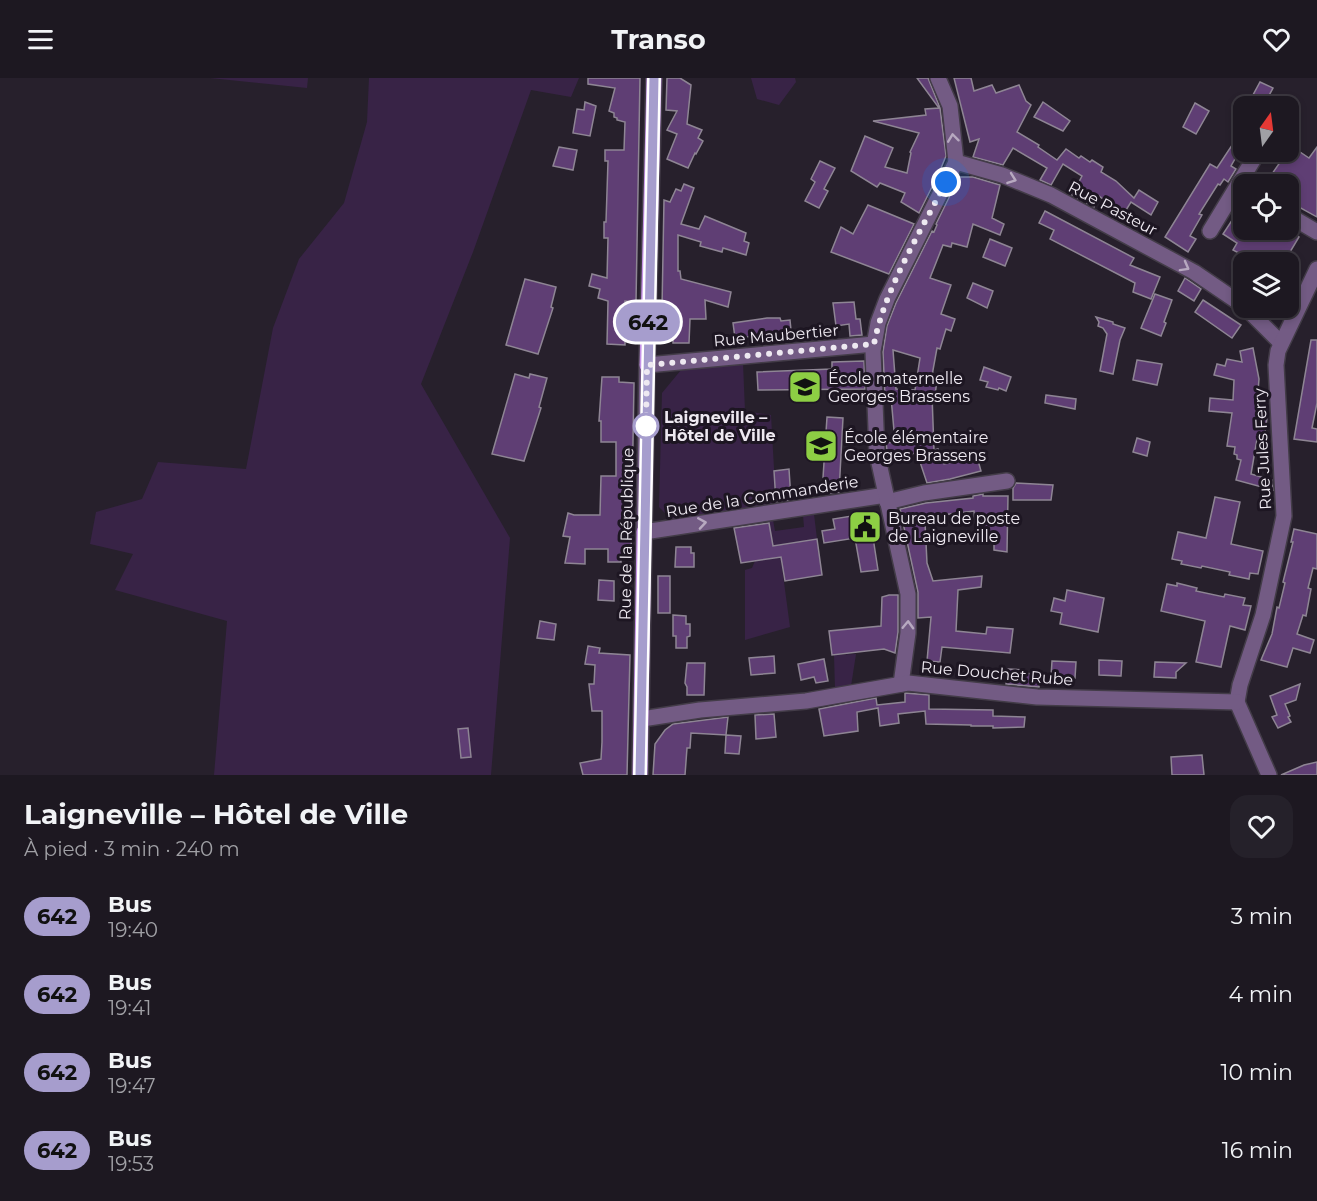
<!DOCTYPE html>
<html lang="fr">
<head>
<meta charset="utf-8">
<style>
  :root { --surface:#1d1821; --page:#25212a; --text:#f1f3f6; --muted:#a0a0a5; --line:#3b373f }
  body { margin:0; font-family:Montserrat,sans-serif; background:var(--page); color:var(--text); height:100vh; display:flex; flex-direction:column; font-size:22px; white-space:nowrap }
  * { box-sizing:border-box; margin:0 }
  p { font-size:20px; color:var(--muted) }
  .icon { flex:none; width:33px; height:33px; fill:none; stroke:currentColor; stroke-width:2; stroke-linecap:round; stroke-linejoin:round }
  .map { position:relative; height:697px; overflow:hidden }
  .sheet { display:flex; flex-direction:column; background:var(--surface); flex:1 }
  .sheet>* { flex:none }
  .badge { padding:0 12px; border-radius:20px; font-size:21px; line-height:39px }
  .needle { width:39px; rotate:14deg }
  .buttons { position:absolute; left:1233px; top:18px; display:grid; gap:12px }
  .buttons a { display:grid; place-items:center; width:66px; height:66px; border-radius:12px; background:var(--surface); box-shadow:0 3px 9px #0003,0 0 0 2px var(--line); font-size:30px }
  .you { position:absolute; width:30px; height:30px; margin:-15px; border:4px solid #fff; border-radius:50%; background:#1a73e8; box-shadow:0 0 0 9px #1a73e833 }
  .map>.badge { position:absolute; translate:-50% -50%; box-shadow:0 0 0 3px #fff }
  .round { display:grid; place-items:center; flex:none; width:63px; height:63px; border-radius:18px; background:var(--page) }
  .head { display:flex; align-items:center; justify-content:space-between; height:102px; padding:0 24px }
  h1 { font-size:28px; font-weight:700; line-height:45px }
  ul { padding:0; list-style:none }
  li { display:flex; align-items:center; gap:18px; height:78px; padding:0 24px }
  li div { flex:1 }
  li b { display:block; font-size:22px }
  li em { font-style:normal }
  li .badge { min-width:66px; font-weight:700; text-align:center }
  header { display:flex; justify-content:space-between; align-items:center; height:78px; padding:0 24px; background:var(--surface); font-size:27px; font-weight:700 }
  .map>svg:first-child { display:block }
</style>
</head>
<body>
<header><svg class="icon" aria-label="menu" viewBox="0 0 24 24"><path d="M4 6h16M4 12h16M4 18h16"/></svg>Transo<svg class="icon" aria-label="heart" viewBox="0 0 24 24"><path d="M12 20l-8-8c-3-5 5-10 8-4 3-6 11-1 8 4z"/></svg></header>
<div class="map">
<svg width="1317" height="697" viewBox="0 0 1317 697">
  <rect width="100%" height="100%" fill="#27202c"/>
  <g fill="#382346">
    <polygon points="210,0 308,0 307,10"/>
    <polygon points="369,0 579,0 571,19 531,12 473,174 421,306 510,460 491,697 214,697 227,543 115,512 133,476 90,466 96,434 142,421 158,384 246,391 273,250 299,181 344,125 367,44"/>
    <polygon points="751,0 795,0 796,4 779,27 757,21"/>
    <polygon points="743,285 745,333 771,337 776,426 672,442 659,429 662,315 681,292"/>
    <polygon points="814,436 817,461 779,467 790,549 745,562 745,492 752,490 755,483 774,473 768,443 773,442 775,453 804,449 803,437"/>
    <polygon points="856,576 851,608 835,611 834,577"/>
  </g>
  <g fill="#5f3e74" stroke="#8e8594" stroke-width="1.5" fill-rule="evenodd">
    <polygon points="588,0 640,0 636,224 625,223 625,267 607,266 608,223 598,220 600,211 589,208 592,196 607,200 608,160 604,160 604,144 606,144 608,83 605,83 605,72 624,72 625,44 617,42 617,40 614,39 614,35 609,33 615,10 588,6"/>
    <polygon points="667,0 680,0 691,7 687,46 702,52 698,60 703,63 696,76 695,75 688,90 667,81 677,56 667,52 677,33 666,32"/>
    <polygon points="917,0 928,0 940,30 946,78 939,95 919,135 901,124 905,115 880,105 877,109 851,93 865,58 893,70 885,89 907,95 911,75 910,74 919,55 873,43 926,37 925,31 939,30"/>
    <polygon points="954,0 971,0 974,13 992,7 996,15 1019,7 1026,23 1031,27 1017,54 1039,67 1038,69 1057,82 1066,71 1079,80 1081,78 1090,84 1092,82 1103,89 1101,94 1116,103 1134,120 1139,112 1158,124 1151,137 1131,124 1123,137 1099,118 1094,129 1072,117 1082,98 1063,86 1051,107 1040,102 1047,90 1013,70 1003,87 973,79 979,61 970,64"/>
    <polygon points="1260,4 1273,10 1266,23 1253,17"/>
    <polygon points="585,24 596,28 590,58 573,55 577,31 584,32"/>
    <polygon points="1043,24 1070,43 1063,53 1034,39"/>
    <polygon points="1195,25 1209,33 1196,56 1183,49"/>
    <polygon points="1240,55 1244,58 1244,65 1231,88 1236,91 1228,104 1224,101 1220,107 1218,106 1199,136 1202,137 1190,158 1196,161 1188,174 1165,159 1210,86 1217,90"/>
    <polygon points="559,69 577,72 573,92 553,88"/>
    <polygon points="1317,69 1317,139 1288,123 1288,106 1265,106 1283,80 1289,83 1297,72 1309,80"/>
    <polygon points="820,83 835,90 824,111 828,113 819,130 805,123 815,104 811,101"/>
    <path d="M959,99H973L1000,107L992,140L1004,146L1000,157L973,146L967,169L952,165L951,169L943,167L930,200L951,207L941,236L955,241L951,253L946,251L940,271L937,270L933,292L932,300L937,301L935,318L932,317L934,372L938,371L944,386L977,379L981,393L950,401L927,405L917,375L888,379L886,365L895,364L891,319H885L883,274L887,248L896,225L932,153L934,154L937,147L936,146ZM893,272L920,280L915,312L896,311Z"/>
    <polygon points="684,106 694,110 681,146 699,151 705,138 746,155 744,163 749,165 746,177 723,170 722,174 700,168 701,164 678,157 678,193 680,193 681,201 731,214 728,229 705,222 706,241 690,241 689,265 673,265 674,230 662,230 664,122 670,124 676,111 681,113"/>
    <polygon points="1244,124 1244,152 1287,152 1299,159 1284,184 1255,184 1233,172 1237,165 1223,156"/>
    <polygon points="868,127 914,146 889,196 831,174 841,149 853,156"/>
    <polygon points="1045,133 1134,180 1130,187 1160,199 1151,221 1133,214 1135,205 1050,161 1054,152 1039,145"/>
    <polygon points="990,161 1012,170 1005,188 983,179"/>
    <polygon points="1185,200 1201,211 1194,223 1178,213"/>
    <polygon points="525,201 556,209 551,229 553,230 538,276 506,267"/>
    <polygon points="973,205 993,213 987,230 967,220"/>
    <polygon points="1155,216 1172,222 1164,244 1166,245 1161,258 1141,250"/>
    <polygon points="1203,222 1241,247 1232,260 1195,234"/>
    <polygon points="854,224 856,241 860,241 862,257 850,258 849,246 836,248 833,225"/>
    <polygon points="1096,239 1113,244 1113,246 1125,250 1120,262 1113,296 1100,293 1107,256 1103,250 1098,248 1099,244"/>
    <polygon points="767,240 780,240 781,243 790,242 791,252 782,253 783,258 768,259 767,257 735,260 733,245"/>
    <polygon points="1311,262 1317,262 1317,325 1312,350 1317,351 1317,364 1294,361"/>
    <polygon points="1253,270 1259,301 1256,338 1267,340 1264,362 1257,361 1251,396 1272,402 1273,412 1236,402 1241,382 1237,381 1237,377 1234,376 1235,369 1227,368 1232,335 1209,333 1210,320 1233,322 1234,302 1214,297 1217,286 1225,288 1227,281 1242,284 1240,273"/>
    <polygon points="1137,282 1162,286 1157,307 1133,302"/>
    <polygon points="864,283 865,311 758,312 757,294 832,291 832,284"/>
    <polygon points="984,289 1011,299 1006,313 999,310 998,312 986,309 988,304 980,302"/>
    <polygon points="515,296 529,300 530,296 547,300 539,329 541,330 524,383 492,376"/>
    <polygon points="602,299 619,299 619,304 634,305 631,479 621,479 621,484 608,484 608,471 585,471 585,486 565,485 570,459 563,458 568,435 574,437 600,437 601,398 616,398 616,364 601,364 601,343 599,343"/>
    <polygon points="1046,317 1076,321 1075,331 1045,325"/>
    <polygon points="827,339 843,340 839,414 831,415 822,415"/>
    <polygon points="1137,360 1150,364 1147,378 1133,374"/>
    <polygon points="789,391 791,422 776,424 774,393"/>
    <polygon points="1016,405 1053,407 1051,422 1013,422 1013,410"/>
    <polygon points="983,416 983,418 1008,418 1007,474 994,472 994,460 982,460 982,445 975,445 974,433 942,437 943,440 925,444 927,485 933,503 982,498 981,509 958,512 956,553 986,556 987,549 1013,551 1010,575 942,569 940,584 927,583 931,539 918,540 918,514 900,431 926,425 973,420 973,418"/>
    <polygon points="1215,419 1240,424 1231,466 1263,473 1258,496 1250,495 1249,501 1229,497 1230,494 1202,488 1201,490 1181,486 1182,483 1172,481 1178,454 1206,460"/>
    <polygon points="864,436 872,453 878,492 861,494 855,460 824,465 822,453 835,451 833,441"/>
    <polygon points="769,445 773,468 817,461 822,497 785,503 781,479 741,485 734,450"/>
    <polygon points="1294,451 1317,456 1317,491 1313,490 1308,510 1311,511 1306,538 1303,537 1297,556 1314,562 1310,575 1293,570 1287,589 1261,582 1272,556 1277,529 1279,530 1285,505 1283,504 1293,464 1291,464"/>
    <polygon points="676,469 691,469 691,475 694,475 694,489 675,489"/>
    <rect x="658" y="498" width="12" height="37"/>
    <polygon points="599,502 614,503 614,523 598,522"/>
    <polygon points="1177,505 1197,510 1196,513 1224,519 1225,516 1245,520 1243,527 1251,528 1245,552 1230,548 1221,589 1196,584 1205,543 1161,533 1167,506 1177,508"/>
    <polygon points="1067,512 1104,520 1098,554 1060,546 1062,535 1051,533 1054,520 1065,523"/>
    <polygon points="889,517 898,517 898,554 895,575 884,571 832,577 829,553 881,548 882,519"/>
    <polygon points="673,537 686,538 686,546 690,546 690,558 687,559 687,570 676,570 676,558 673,558"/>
    <polygon points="540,543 556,546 554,562 537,560"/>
    <polygon points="588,568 600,570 599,575 630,577 627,697 583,697 580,685 601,681 602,664 602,633 592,633 589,606 594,606 595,587 585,586"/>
    <polygon points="774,578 775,595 751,597 749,580"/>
    <polygon points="824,581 828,603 816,605 814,599 801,602 798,586"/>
    <polygon points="1099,582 1122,583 1121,598 1099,597"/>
    <polygon points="1052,583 1076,584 1075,600 1051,599"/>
    <polygon points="1155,584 1186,585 1176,594 1176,600 1154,599"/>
    <polygon points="687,585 705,585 704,617 687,617 687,609 685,605"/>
    <polygon points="1008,591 1025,592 1025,595 1040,597 1039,609 1006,606"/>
    <polygon points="1300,606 1296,622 1285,626 1290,638 1288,639 1291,644 1278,650 1272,639 1277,637 1270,618"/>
    <polygon points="905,615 929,617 929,631 993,632 993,638 1025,639 1024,649 993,650 993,648 971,648 971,647 926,646 925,633 898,636 899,645 880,648 878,630 857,634 858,653 824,658 819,631 876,620 877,627 905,624"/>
    <polygon points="774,636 776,659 756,661 755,637"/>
    <polygon points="728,639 726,657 691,655 690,670 687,670 685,697 653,697 655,666 665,652 673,646"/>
    <polygon points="468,650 471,679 461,680 458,651"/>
    <polygon points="726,657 741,658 739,676 725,675"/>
    <polygon points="1202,677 1204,697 1172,697 1171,679"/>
    <polygon points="1317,684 1317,697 1281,697 1304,687"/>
  </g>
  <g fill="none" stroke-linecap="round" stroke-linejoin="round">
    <defs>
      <g id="minor">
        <polyline points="956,84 1002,97 1051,117 1194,194 1244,228"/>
        <polyline points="1288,137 1317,154"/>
        <polyline points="1210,153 1258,74"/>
        <polyline points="1246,230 1280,264"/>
        <polyline points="874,266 647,287 644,454 886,417"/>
        <polyline points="887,424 924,415 1007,403"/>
        <polyline points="901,606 908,555 908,516 877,376 873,273 878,245 887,221 956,84 950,28 938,0"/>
        <polyline points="1237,624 1240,607 1263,537 1284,438 1276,287 1278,273 1317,191"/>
        <polyline points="1237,624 1269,697"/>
        <polyline points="642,641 700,632 806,623 908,605 1037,619 1237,624"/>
      </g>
      <g id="major">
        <polyline points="647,287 654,0"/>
        <polyline points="640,697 644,454"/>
      </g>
    </defs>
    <use href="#minor" stroke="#433c48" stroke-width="18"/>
    <use href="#major" stroke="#433c48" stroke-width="18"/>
    <use href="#minor" stroke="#735b84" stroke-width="15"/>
    <use href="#major" stroke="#c591e6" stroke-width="15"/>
  </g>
  <defs><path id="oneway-chevron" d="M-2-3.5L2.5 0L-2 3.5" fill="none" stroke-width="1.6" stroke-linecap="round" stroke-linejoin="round" transform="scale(1.5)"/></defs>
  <g stroke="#b7a9c0">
    <use href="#oneway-chevron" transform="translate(953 60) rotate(-97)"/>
    <use href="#oneway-chevron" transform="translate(1012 101) rotate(20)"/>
    <use href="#oneway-chevron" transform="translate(1185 189) rotate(29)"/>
    <use href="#oneway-chevron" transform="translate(702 445) rotate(-9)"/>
    <use href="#oneway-chevron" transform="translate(908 547) rotate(-88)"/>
  </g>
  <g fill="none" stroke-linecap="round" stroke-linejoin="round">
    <defs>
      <polyline id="line" points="640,697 654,0"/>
    </defs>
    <use href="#line" stroke="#fff" stroke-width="14"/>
    <use href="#line" stroke="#a69dcd" stroke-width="9"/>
    <path stroke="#eee9f1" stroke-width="6" stroke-dasharray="0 10.8" d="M646,348L647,287L874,266C885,210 920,155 946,104"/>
  </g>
  <defs>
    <symbol id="school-square" viewBox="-11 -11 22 22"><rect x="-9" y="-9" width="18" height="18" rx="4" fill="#8dce44" stroke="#1d1622"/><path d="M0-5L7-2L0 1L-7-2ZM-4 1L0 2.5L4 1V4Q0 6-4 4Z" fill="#111"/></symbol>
    <symbol id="civic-square" viewBox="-11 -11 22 22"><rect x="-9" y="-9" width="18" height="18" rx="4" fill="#8dce44" stroke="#1d1622"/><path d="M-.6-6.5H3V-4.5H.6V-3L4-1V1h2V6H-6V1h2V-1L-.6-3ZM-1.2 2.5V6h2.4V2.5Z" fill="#111"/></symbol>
  </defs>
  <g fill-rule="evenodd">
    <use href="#school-square" x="786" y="290" width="38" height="38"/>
    <use href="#school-square" x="802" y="349" width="38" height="38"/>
    <use href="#civic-square" x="846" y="430" width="38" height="38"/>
  </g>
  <circle fill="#fff" stroke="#a69dcd" stroke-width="3" cx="646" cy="348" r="12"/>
  <g text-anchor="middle" stroke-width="6" stroke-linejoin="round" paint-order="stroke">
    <g font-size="16" fill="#eee9f1" stroke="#1d1622">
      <text transform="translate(1113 130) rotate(28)" y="6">Rue Pasteur</text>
      <text transform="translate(776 257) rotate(-5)" y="6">Rue Maubertier</text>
      <text transform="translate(1262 371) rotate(-93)" y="6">Rue Jules Ferry</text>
      <text transform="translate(762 418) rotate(-9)" y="6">Rue de la Commanderie</text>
      <text transform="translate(626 456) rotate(-89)" y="6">Rue de la République</text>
      <text transform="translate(997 595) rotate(5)" y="6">Rue Douchet Rube</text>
    </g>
    <g font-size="16" fill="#eee9f1" stroke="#1d1622" text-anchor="start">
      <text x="828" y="306">École maternelle<tspan x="828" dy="18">Georges Brassens</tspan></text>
      <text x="844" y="365">École élémentaire<tspan x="844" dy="18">Georges Brassens</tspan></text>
      <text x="888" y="446">Bureau de poste<tspan x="888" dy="18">de Laigneville</tspan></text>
    </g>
    <g font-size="16" font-weight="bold" fill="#eee9f1" stroke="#1d1622" text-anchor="start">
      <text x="664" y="345">Laigneville –<tspan x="664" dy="18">Hôtel de Ville</tspan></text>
    </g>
  </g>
</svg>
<div class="buttons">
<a><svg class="needle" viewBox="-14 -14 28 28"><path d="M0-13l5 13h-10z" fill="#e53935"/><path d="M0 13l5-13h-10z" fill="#a0a0a5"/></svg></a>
<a><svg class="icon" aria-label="locate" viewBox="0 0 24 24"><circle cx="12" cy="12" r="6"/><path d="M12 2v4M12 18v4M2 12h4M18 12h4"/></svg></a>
<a><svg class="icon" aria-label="layers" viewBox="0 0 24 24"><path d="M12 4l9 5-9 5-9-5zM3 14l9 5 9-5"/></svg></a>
</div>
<div class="you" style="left:946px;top:104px"></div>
<b class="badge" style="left:648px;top:244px;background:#a69dcd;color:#111">642</b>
</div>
<section class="sheet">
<div class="head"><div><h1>Laigneville – Hôtel de Ville</h1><p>À pied · 3 min · 240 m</p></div><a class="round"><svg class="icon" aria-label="heart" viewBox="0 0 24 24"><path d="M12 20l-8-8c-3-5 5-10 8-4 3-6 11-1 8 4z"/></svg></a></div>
<ul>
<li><span class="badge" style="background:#a69dcd;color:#111">642</span><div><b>Bus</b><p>19:40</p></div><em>3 min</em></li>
<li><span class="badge" style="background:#a69dcd;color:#111">642</span><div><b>Bus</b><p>19:41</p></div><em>4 min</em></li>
<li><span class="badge" style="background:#a69dcd;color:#111">642</span><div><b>Bus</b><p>19:47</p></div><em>10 min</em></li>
<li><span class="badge" style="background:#a69dcd;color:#111">642</span><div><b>Bus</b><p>19:53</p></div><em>16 min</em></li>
</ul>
</section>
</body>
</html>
